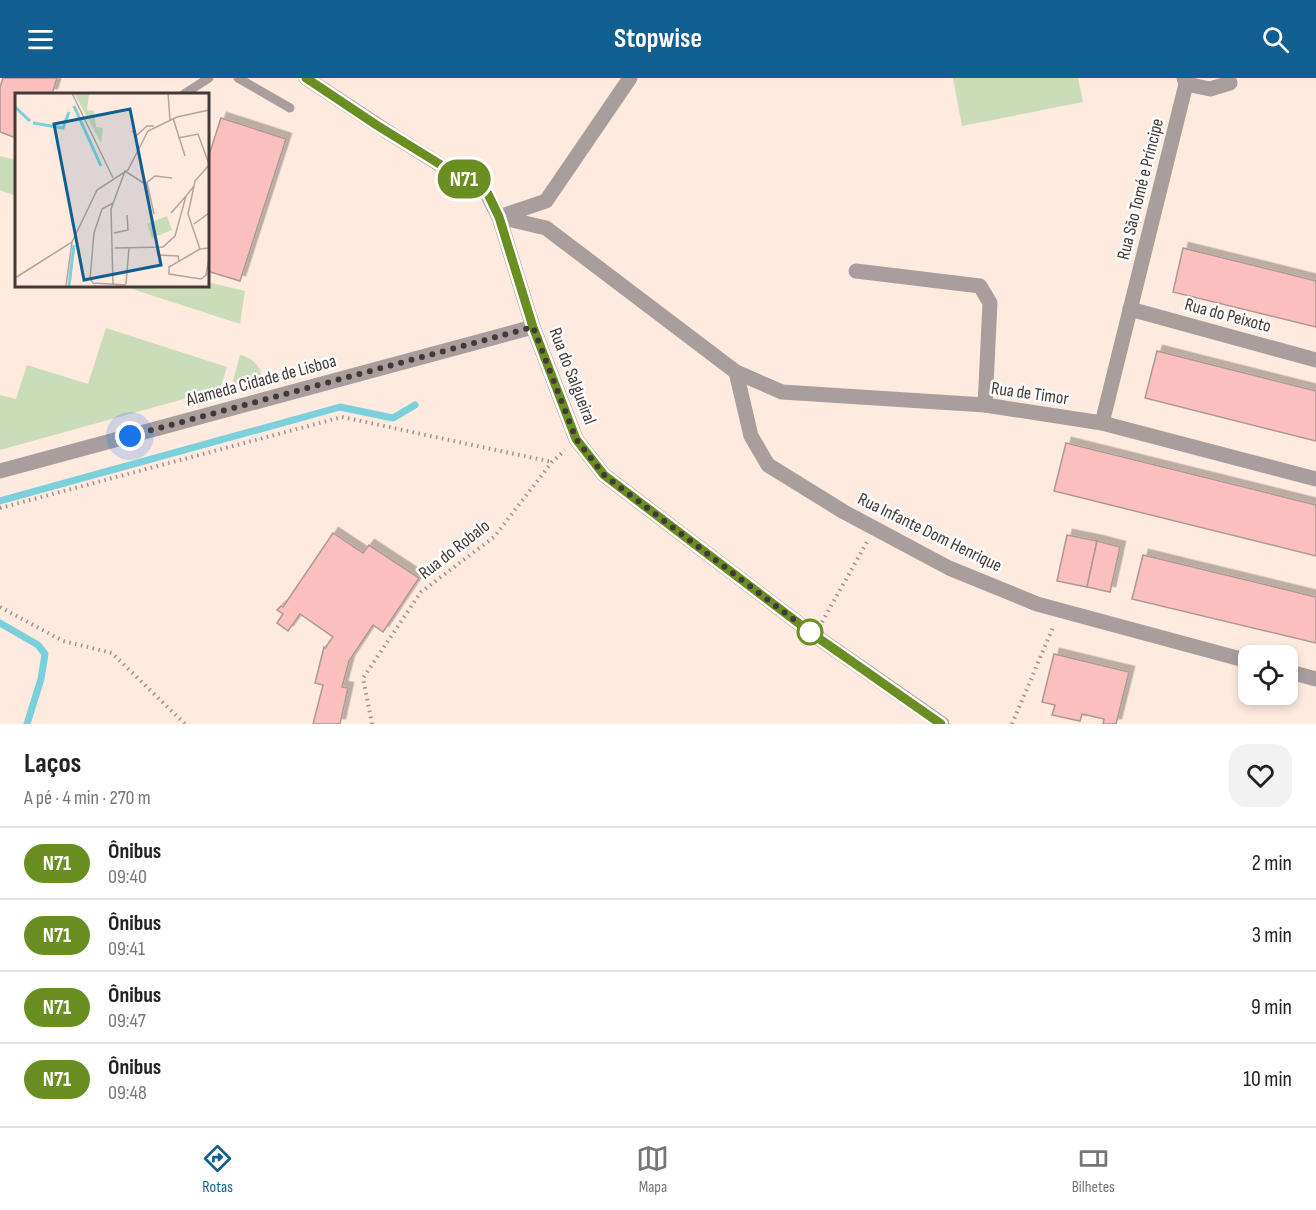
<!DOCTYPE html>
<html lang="pt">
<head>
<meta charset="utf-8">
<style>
  :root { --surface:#fff; --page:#f2f2f2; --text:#222; --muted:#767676; --line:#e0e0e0; --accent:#115e91 }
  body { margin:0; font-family:"Sofia Sans Condensed",sans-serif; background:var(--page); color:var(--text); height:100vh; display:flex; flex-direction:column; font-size:22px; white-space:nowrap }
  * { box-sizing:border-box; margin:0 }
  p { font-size:20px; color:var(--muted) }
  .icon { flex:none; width:33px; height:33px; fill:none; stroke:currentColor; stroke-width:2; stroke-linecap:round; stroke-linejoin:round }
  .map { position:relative; height:646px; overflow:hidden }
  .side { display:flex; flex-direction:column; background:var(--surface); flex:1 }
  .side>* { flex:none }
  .badge { padding:0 12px; border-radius:20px; font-size:21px; line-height:39px }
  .buttons { position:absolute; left:1238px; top:567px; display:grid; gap:12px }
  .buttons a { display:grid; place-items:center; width:60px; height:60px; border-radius:12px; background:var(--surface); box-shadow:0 3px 9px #0003; font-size:30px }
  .you { position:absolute; width:30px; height:30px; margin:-15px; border:4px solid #fff; border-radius:50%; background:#1a73e8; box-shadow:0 0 0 9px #1a73e833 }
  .map>.badge { position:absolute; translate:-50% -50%; box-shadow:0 0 0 3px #fff }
  .round { display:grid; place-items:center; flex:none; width:63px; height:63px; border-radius:18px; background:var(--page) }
  .overview { display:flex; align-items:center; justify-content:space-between; height:102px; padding:0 24px }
  h1 { font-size:28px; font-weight:700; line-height:45px }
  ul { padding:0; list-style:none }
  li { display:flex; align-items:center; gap:18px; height:72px; padding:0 24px; border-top:2px solid var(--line) }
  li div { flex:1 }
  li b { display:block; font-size:22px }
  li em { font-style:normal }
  li .badge { min-width:66px; font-weight:700; text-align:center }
  header { display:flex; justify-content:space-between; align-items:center; height:78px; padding:0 24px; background:var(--accent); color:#fff; font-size:27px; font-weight:700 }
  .menu { display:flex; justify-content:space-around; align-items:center; height:84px; border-top:2px solid var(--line); background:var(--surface); font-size:16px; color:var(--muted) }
  .menu a { display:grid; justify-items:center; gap:3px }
  .menu .current { color:var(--accent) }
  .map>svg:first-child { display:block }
</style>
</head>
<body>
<header><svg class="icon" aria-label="menu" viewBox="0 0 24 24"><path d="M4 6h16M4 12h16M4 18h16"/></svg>Stopwise<svg class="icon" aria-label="search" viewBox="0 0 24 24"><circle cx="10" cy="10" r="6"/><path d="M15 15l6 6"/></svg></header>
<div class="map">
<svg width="1316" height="646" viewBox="0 0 1316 646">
  <defs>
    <filter id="shadow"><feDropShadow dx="5.5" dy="-5.5" stdDeviation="0" flood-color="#0004"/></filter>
  </defs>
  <rect width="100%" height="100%" fill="#ffeae0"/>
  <g fill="#cbdcb8">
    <polygon points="953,0 1078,0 1083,24 962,48"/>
    <polygon points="0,78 16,82 16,118 0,112"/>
    <polygon points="207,204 245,213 240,246 120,207 207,207"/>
    <polygon points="106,250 227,289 220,311 0,372 0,317 16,321 27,287 88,306"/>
    <path d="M240,277C254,279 269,295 256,308C250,313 236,315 229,318Z"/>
  </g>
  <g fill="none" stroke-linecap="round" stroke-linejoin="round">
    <g stroke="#7ad0db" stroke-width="7">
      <polyline points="0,423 340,329 393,340 415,327"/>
      <polyline points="0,545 38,567 45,576 41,601 27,646"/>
    </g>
  </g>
  <g fill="#fbc0bd" stroke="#ae9896" stroke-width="1.5" filter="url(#shadow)">
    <polygon points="3,0 57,0 52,16 16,16 16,60 0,54 0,9"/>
    <polygon points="221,40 286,61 240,203 207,193 207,83"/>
    <polygon points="1183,170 1316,203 1316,249 1173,214"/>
    <polygon points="1157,273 1316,313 1316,363 1145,320"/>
    <polygon points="1066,365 1316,427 1316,478 1054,413"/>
    <polygon points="333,455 363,475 369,467 419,500 383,554 373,547 349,583 342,609 348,610 340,646 313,646 323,607 315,605 324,569 325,570 333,559 300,536 288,553 277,545 283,536 277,532 281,528 283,529"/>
    <polygon points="1067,457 1097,463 1087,509 1057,503"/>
    <polygon points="1097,463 1120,469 1110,514 1087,509"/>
    <polygon points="1143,477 1316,519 1316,565 1132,521"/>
    <polygon points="1054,576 1129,594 1116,646 1103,646 1104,641 1082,636 1080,643 1052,637 1055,627 1042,624"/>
  </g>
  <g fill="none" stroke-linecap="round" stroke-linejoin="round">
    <g stroke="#a2938c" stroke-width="4" stroke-dasharray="1.5 4.5" stroke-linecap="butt">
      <polyline points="0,430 342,339 552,384"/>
      <polyline points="0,529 63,563 112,575 185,646"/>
      <polyline points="822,544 867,464"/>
      <polyline points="372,646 363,600 421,514 494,459 552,384 565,372"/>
      <polyline points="1012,646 1054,547"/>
    </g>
    <g stroke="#a89e9e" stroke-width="9">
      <polyline points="238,0 290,30"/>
      <polyline points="184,16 209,0"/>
    </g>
    <g stroke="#a89e9e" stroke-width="15">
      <polyline points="306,0 394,58 487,116 499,139 533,249 576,361 604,397 814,557 942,646"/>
      <polyline points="630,0 546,123 499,139 546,150 736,294 782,314 985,327 1102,345 1316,401"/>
      <polyline points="1186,6 1210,11 1230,5"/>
      <polyline points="856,193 980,208 990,225 985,327"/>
      <polyline points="1130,231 1316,282"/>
      <polyline points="736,294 751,358 768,387 844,434 949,490 1037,526 1248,583"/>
      <polyline points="1102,345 1186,6 1184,0"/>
      <polyline points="0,393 533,249"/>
      <polyline points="1287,593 1316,601"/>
    </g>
  </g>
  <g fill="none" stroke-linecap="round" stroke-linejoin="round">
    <defs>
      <polyline id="line" points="306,0 378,48 488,116 499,139 533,249 576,361 604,397 814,557 941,646"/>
    </defs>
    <use href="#line" stroke="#fff" stroke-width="14"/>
    <use href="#line" stroke="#6b8e23" stroke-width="9"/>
    <polyline stroke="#433a37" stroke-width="6" stroke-dasharray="0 10.8" points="130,358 533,249 576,361 604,397 814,557 810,554"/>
  </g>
  <circle fill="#fff" stroke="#6b8e23" stroke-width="3" cx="810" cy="554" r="12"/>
  <g text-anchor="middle" stroke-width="5" stroke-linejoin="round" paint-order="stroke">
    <g font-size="18" fill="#433a37" stroke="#fcfcfc">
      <text transform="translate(1140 111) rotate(-76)" y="6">Rua São Tomé e Príncipe</text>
      <text transform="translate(1228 237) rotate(15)" y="6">Rua do Peixoto</text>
      <text transform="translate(573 298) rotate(69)" y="6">Rua do Salgueiral</text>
      <text transform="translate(261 302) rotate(-15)" y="6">Alameda Cidade de Lisboa</text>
      <text transform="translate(1030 315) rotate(8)" y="6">Rua de Timor</text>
      <text transform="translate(930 454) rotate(26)" y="6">Rua Infante Dom Henrique</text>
      <text transform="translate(454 471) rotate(-38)" y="6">Rua do Robalo</text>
    </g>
  </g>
  <g transform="translate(15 15)">
    <rect width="194" height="194" fill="#ffeae0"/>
    <path d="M59,0H74L72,17L79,18L81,34L88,35L86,50ZM152,123L157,137L137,145L132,131Z" fill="#cbdcb8"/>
    <path fill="none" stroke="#7ad0db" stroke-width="3" d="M59,13L86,73M0,14L15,28M18,30L48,35L54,19M54,193L59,152"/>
    <path fill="none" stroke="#b4a49c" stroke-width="1.5" d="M57,0L98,85M153,0L155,27M158,25L170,63M117,38L122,42L132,33H139M163,45L183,41L194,71M194,72L180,88L173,121L185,156L194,155M132,90L139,121M98,110L87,116L79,140L75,186L78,190L111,192M0,116V160M156,120L171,103M179,131L194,120M99,140L113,137L112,122M100,155L148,154L160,143L171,103L179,93M185,156L154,174V181L186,186L191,182L194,165M142,157L143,162L163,163L164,168M0,185L57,149L82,97L113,77L133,38L162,24L194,17M98,191L96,116L110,78L130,91L140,83L157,85M111,191L114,155M51,193L57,149"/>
    <path fill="#115e91" fill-opacity="0.15" stroke="#115e91" stroke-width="3" d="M115,16L146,172L69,187L39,31Z"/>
    <rect width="194" height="194" fill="none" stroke="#433a37" stroke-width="3"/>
  </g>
</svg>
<div class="buttons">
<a><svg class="icon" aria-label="locate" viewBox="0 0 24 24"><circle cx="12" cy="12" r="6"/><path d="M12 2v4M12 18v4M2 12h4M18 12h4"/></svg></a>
</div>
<div class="you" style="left:130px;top:358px"></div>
<b class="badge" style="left:464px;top:101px;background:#6b8e23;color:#fff">N71</b>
</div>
<section class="side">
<div class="overview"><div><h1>Laços</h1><p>A pé · 4 min · 270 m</p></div><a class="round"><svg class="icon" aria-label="heart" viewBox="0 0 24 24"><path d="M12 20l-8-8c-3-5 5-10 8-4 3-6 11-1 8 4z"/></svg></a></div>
<ul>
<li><span class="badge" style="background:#6b8e23;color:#fff">N71</span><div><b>Ônibus</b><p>09:40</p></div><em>2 min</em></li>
<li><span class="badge" style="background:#6b8e23;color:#fff">N71</span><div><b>Ônibus</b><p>09:41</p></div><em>3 min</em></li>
<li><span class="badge" style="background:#6b8e23;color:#fff">N71</span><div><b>Ônibus</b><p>09:47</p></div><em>9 min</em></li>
<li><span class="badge" style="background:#6b8e23;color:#fff">N71</span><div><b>Ônibus</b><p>09:48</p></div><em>10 min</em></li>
</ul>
</section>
<nav class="menu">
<a class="current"><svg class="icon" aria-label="directions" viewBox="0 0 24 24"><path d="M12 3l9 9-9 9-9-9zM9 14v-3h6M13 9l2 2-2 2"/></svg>Rotas</a>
<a><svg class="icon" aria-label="map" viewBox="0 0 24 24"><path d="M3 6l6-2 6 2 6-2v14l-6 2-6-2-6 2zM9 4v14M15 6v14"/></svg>Mapa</a>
<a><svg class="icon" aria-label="tickets" viewBox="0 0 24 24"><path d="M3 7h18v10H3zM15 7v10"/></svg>Bilhetes</a>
</nav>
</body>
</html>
